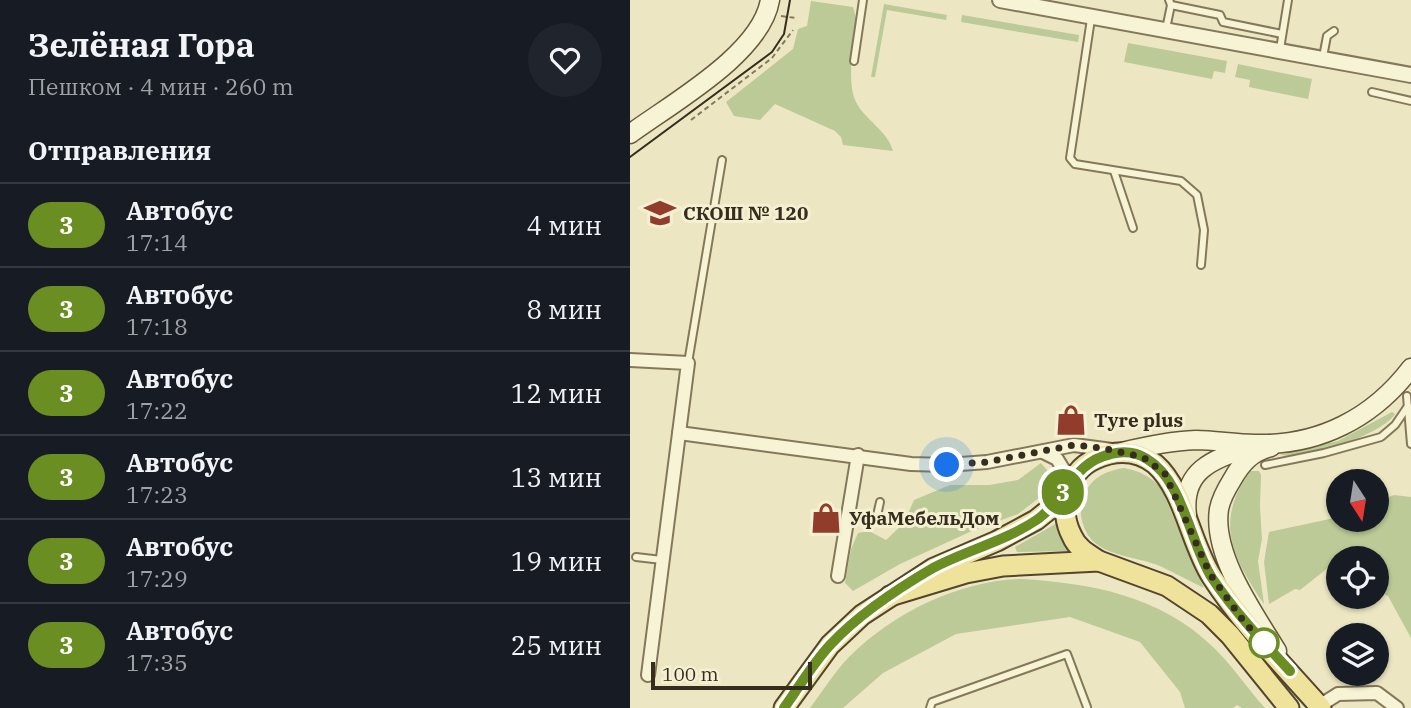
<!DOCTYPE html>
<html lang="ru">
<head>
<meta charset="utf-8">
<style>
  :root { --surface:#171b24; --page:#20242c; --text:#f1f3f6; --muted:#9ea1a6; --line:#363941 }
  body { margin:0; font-family:"IBM Plex Serif",serif; background:var(--page); color:var(--text); height:100vh; display:flex; flex-direction:column; font-size:26px; white-space:nowrap }
  * { box-sizing:border-box; margin:0 }
  p { font-size:23px; color:var(--muted) }
  .icon { flex:none; width:38px; height:38px; fill:none; stroke:currentColor; stroke-width:2; stroke-linecap:round; stroke-linejoin:round }
  .map { position:relative; flex:1; overflow:hidden }
  .drawer { display:flex; flex-direction:column; background:var(--surface); width:630px }
  .drawer>* { flex:none }
  .badge { padding:0 14px; border-radius:23px; font-size:24px; line-height:46px }
  .needle { width:46px; rotate:168deg }
  .buttons { position:absolute; left:696px; top:469px; display:grid; gap:14px }
  .buttons a { display:grid; place-items:center; width:63px; height:63px; border-radius:50%; background:var(--surface); box-shadow:0 2px 5px #0004; font-size:35px }
  .scale { position:absolute; left:21px; bottom:18px; width:161px; box-sizing:border-box; padding-left:7px; border:4px solid #362d1e; border-top:0; font-size:19px; line-height:24px; white-space:nowrap; color:#362d1e; -webkit-text-stroke:5px #f4f0d1; paint-order:stroke }
  .you { position:absolute; width:35px; height:35px; margin:-18px; border:5px solid #fff; border-radius:50%; background:#1a73e8; box-shadow:0 0 0 10px #1a73e833 }
  .map>.badge { position:absolute; translate:-50% -50%; box-shadow:0 0 0 4px #fff }
  h2 { padding:0 28px; font-size:26px; line-height:63px }
  .round { display:grid; place-items:center; flex:none; width:74px; height:74px; border-radius:37px; background:var(--page) }
  .overview { display:flex; align-items:center; justify-content:space-between; height:119px; padding:0 28px }
  h1 { font-size:33px; font-weight:700; line-height:52px }
  ul { padding:0; list-style:none }
  li { display:flex; align-items:center; gap:21px; height:84px; padding:0 28px; border-top:2px solid var(--line) }
  li div { flex:1 }
  li b { display:block; font-size:26px }
  li em { font-style:normal }
  li .badge { min-width:77px; font-weight:700; text-align:center }
  main { display:flex; flex:1; min-height:0 }
  .map>svg:first-child { display:block }
</style>
</head>
<body>
<main>
<section class="drawer">
<div class="overview"><div><h1>Зелёная Гора</h1><p>Пешком · 4 мин · 260 m</p></div><a class="round"><svg class="icon" aria-label="heart" viewBox="0 0 24 24"><path d="M12 20l-8-8c-3-5 5-10 8-4 3-6 11-1 8 4z"/></svg></a></div>
<h2>Отправления</h2>
<ul>
<li><span class="badge" style="background:#6b8e23;color:#fff">3</span><div><b>Автобус</b><p>17:14</p></div><em>4 мин</em></li>
<li><span class="badge" style="background:#6b8e23;color:#fff">3</span><div><b>Автобус</b><p>17:18</p></div><em>8 мин</em></li>
<li><span class="badge" style="background:#6b8e23;color:#fff">3</span><div><b>Автобус</b><p>17:22</p></div><em>12 мин</em></li>
<li><span class="badge" style="background:#6b8e23;color:#fff">3</span><div><b>Автобус</b><p>17:23</p></div><em>13 мин</em></li>
<li><span class="badge" style="background:#6b8e23;color:#fff">3</span><div><b>Автобус</b><p>17:29</p></div><em>19 мин</em></li>
<li><span class="badge" style="background:#6b8e23;color:#fff">3</span><div><b>Автобус</b><p>17:35</p></div><em>25 мин</em></li>
</ul>
</section>
<div class="map">
<svg width="781" height="708" viewBox="0 0 781 708">
  <rect width="100%" height="100%" fill="#ece7c2"/>
  <g fill="#bbca96">
    <path d="M181,1L223,7L226,18C224,41 216,81 226,102C235,120 257,130 263,151L213,145L211,137L205,131L145,104L130,120L104,116L96,102L163,49L168,29L177,26Z"/>
    <polygon points="254,4 317,15 316,20 257,10 245,77 241,77"/>
    <polygon points="332,15 449,35 448,42 331,22"/>
    <polygon points="498,43 597,61 595,73 584,71 582,79 494,62"/>
    <polygon points="608,64 682,79 678,99 619,87 620,80 605,77"/>
    <path d="M762,412L765,414C751,436 675,459 649,455L708,441Z"/>
    <polygon points="411,463 422,476 422,488 388,514 344,530 270,564 223,591 215,583 221,549 228,533 239,531 256,540 274,523 284,500 320,485 359,485 388,480"/>
    <path d="M494,468C510,471 520,476 531,488L574,588C559,581 545,573 530,566C504,555 462,557 453,524C450,516 450,506 453,498C460,478 475,471 494,468Z"/>
    <path d="M620,471H629L631,475L630,507L632,539L628,561L634,604C602,556 584,523 620,471Z"/>
    <polygon points="764,495 781,497 781,638 758,596 747,590 747,558 709,558 709,572 699,567 670,590 665,589 639,604 634,562 639,532 709,517 709,520 747,520 747,502"/>
    <polygon points="427,523 439,551 387,552 385,547"/>
    <path d="M391,579C461,583 531,596 583,647C603,666 617,688 635,708H612L607,705L603,708H555L550,692L510,642L440,617L326,634L253,673L213,708H180C193,691 205,671 220,656C265,612 329,581 391,579Z"/>
  </g>
  <g fill="none" stroke-linecap="round" stroke-linejoin="round">
    <defs>
      <g id="service">
        <polyline points="541,5 590,15 593,22 652,34"/>
        <polyline points="461,19 440,158 445,164 551,181 567,195 574,230 571,265"/>
        <polyline points="536,29 541,5 539,0"/>
        <polyline points="650,49 658,0"/>
        <polyline points="693,57 697,36 704,31"/>
        <polyline points="224,61 233,0"/>
        <polyline points="742,92 781,101"/>
        <polyline points="484,171 503,228"/>
        <polyline points="58,363 92,160"/>
        <polyline points="777,396 781,444"/>
        <polyline points="635,465 694,453 751,437 765,425 778,406"/>
        <polyline points="218,515 246,520 250,502"/>
        <polyline points="6,557 32,560"/>
        <polyline points="300,708 302,702 437,654 457,707"/>
      </g>
      <g id="minor">
        <polyline points="0,360 58,363 18,675"/>
        <polyline points="49,433 281,464 317,465 357,462 444,445 482,450"/>
        <polyline points="413,452 427,459 441,482"/>
        <polyline points="208,576 228,455"/>
        <polyline points="689,706 708,694 747,693 767,708"/>
      </g>
      <polyline id="tertiary" points="370,0 781,75"/>
      <g id="secondary">
        <path d="M0,134C42,103 131,54 140,0"/>
        <path d="M641,447C622,452 612,462 602,480C597,488 591,499 589,509C582,555 624,613 647,651"/>
        <path d="M492,452C516,446 541,441 566,440C585,440 605,444 625,444C689,446 743,418 781,368"/>
        <path d="M557,515C551,469 585,459 620,447"/>
      </g>
      <g id="primary">
        <path d="M469,561C458,554 447,548 442,536C428,510 436,472 465,459C485,450 507,450 525,464C554,489 561,545 582,577C613,625 654,666 691,708"/>
        <polyline points="260,596 336,573 373,566 469,561 537,586 579,614 600,635 659,708"/>
        <polyline points="154,708 200,645 232,615 304,568 367,541 406,520 421,508 436,489"/>
      </g>
    </defs>
    <use href="#service" stroke="#85785a" stroke-width="10"/>
    <use href="#minor" stroke="#85785a" stroke-width="16"/>
    <use href="#tertiary" stroke="#85785a" stroke-width="18"/>
    <use href="#secondary" stroke="#67593d" stroke-width="21"/>
    <use href="#primary" stroke="#53452e" stroke-width="23"/>
    <g stroke="#85785a" stroke-width="2" stroke-dasharray="5 3.5" stroke-linecap="butt">
      <polyline points="151,16 166,18"/>
      <polyline points="61,120 142,58 163,30"/>
    </g>
    <use href="#service" stroke="#f7f3d5" stroke-width="6"/>
    <use href="#minor" stroke="#f7f3d5" stroke-width="12"/>
    <use href="#tertiary" stroke="#f7f3d5" stroke-width="14"/>
    <use href="#secondary" stroke="#f7f3d5" stroke-width="18"/>
    <use href="#primary" stroke="#efe29b" stroke-width="19"/>
    <polyline stroke="#362d1e" stroke-width="2" points="0,157 142,52 154,34 160,0"/>
  </g>
  <g fill="none" stroke-linecap="round" stroke-linejoin="round">
    <defs>
      <path id="line" d="M154,708C169,687 183,663 201,644C229,614 267,589 303,568C337,550 376,541 408,519C437,498 443,462 481,454C493,451 506,452 517,459C553,480 560,543 582,578C605,612 632,641 660,671"/>
    </defs>
    <use href="#line" stroke="#fff" stroke-width="16"/>
    <use href="#line" stroke="#6b8e23" stroke-width="10"/>
    <polyline stroke="#362d1e" stroke-width="7" stroke-dasharray="0 12.6" points="317,465 357,462 444,445 472,448 513,457 535,474 580,574 615,623 634,643"/>
  </g>
  <defs>
    <symbol id="school-bare" viewBox="-9 -9 18 18"><path d="M0-5L7-2L0 1L-7-2ZM-4 1L0 2.5L4 1V4Q0 6-4 4Z" fill="#923c2c" stroke="#f4f0d1" stroke-width="2.5" paint-order="stroke"/></symbol>
    <symbol id="shop-bare" viewBox="-9 -9 18 18"><path d="M-5-2.5h2.3a2.7 3.5 0 0 1 5.4 0H5L5.5 6h-11ZM-1.5-2.5h3a1.5 2.3 0 0 0-3 0Z" fill="#923c2c" stroke="#f4f0d1" stroke-width="2.5" paint-order="stroke"/></symbol>
  </defs>
  <g fill-rule="evenodd">
    <use href="#school-bare" x="8" y="191" width="44" height="44"/>
    <use href="#shop-bare" x="419" y="398" width="44" height="44"/>
    <use href="#shop-bare" x="174" y="496" width="44" height="44"/>
  </g>
  <circle fill="#fff" stroke="#6b8e23" stroke-width="3.5" cx="634" cy="643" r="14"/>
  <g text-anchor="middle" stroke-width="6" stroke-linejoin="round" paint-order="stroke">
    <g font-size="19" font-weight="bold" fill="#362d1e" stroke="#f4f0d1" text-anchor="start">
      <text x="53" y="220">СКОШ № 120</text>
      <text x="464" y="427">Tyre plus</text>
      <text x="219" y="525">УфаМебельДом</text>
    </g>
  </g>
</svg>
<div class="buttons">
<a><svg class="needle" viewBox="-14 -14 28 28"><path d="M0-13l5 13h-10z" fill="#e53935"/><path d="M0 13l5-13h-10z" fill="#9ea1a6"/></svg></a>
<a><svg class="icon" aria-label="locate" viewBox="0 0 24 24"><circle cx="12" cy="12" r="6"/><path d="M12 2v4M12 18v4M2 12h4M18 12h4"/></svg></a>
<a><svg class="icon" aria-label="layers" viewBox="0 0 24 24"><path d="M12 4l9 5-9 5-9-5zM3 14l9 5 9-5"/></svg></a>
</div>
<div class="scale">100 m</div>
<div class="you" style="left:317px;top:465px"></div>
<b class="badge" style="left:433px;top:492px;background:#6b8e23;color:#fff">3</b>
</div>
</main>
</body>
</html>
